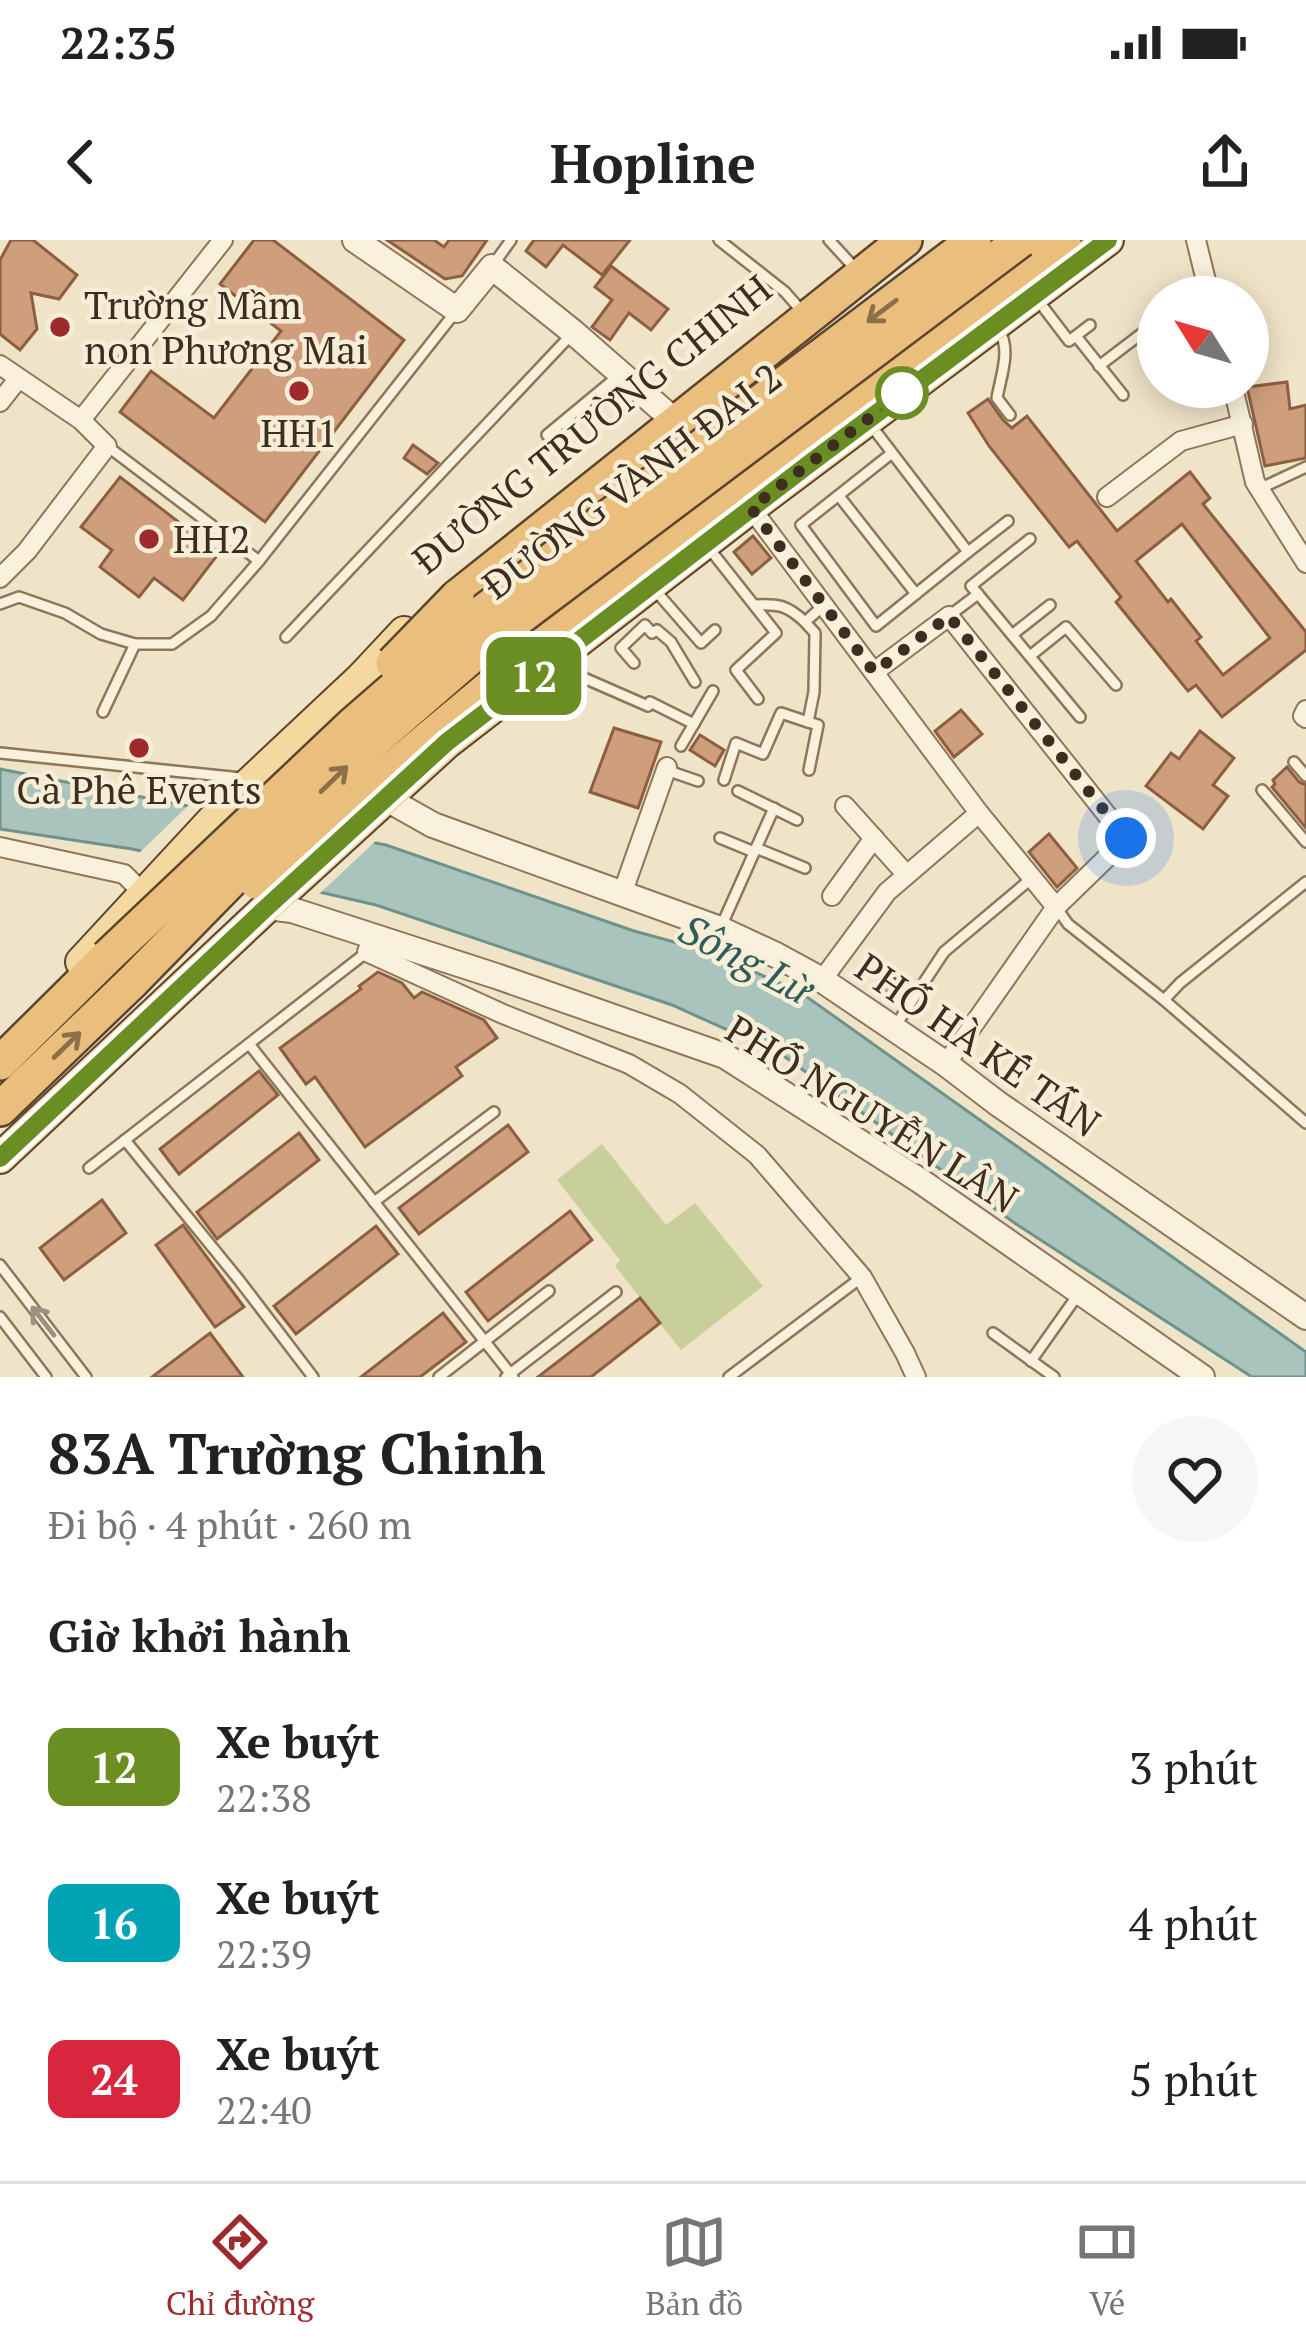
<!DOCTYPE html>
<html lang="vi">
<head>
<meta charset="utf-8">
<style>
  :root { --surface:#fff; --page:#f6f6f6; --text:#222; --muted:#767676; --line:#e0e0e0; --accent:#9e2a2b }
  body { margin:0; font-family:"PT Serif",serif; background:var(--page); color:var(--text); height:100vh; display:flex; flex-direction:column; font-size:45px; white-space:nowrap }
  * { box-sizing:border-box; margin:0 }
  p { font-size:39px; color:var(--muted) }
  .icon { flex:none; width:66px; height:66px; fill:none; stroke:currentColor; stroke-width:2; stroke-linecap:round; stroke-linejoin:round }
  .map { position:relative; height:1137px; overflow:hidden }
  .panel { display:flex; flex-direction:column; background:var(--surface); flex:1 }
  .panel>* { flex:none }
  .badge { padding:0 24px; border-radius:18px; font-size:42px; line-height:78px }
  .needle { width:78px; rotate:307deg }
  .buttons { position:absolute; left:1137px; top:36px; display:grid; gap:24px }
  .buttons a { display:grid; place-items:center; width:132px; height:132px; border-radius:50%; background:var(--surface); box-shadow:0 6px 30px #0003; font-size:60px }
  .you { position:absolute; width:60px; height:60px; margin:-30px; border:9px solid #fff; border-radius:50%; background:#1a73e8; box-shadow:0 0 0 18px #1a73e833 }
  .map>.badge { position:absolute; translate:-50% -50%; box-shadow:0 0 0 6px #fff }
  h2 { padding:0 48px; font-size:45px; line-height:108px }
  .round { display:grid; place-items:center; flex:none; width:126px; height:126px; border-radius:63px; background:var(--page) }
  .head { display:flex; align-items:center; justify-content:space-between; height:204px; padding:0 48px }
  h1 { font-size:57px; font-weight:700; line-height:90px }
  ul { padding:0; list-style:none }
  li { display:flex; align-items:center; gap:36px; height:156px; padding:0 48px }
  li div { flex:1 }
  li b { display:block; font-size:45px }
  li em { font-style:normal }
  li .badge { min-width:132px; font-weight:700; text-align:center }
  .status { display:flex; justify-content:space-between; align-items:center; height:84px; padding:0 60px; background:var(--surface); direction:ltr }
  .status svg { height:33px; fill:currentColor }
  header { display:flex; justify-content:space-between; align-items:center; height:156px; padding:0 48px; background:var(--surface); font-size:54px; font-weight:700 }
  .tabs { display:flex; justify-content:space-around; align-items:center; height:168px; border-top:3px solid var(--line); background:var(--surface); font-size:33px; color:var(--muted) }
  .tabs a { display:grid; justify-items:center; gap:6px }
  .tabs .active { color:var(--accent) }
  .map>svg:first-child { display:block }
</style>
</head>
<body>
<div class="status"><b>22:35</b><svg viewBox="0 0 49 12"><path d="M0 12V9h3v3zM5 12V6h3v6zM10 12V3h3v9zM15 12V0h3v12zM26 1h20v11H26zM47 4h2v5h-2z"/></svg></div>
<header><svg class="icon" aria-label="back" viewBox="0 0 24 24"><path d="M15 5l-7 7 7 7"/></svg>Hopline<svg class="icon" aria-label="share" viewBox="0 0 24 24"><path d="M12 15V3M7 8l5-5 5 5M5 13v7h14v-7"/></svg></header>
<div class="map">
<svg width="1306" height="1137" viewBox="0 0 1306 1137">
  <rect width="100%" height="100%" fill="#f0e4c8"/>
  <polygon fill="#c9cf9b" points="602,904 666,985 695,963 763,1046 681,1110 615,1026 620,1020 557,940"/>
  <polygon fill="#a9c4bc" stroke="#6f938a" stroke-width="3" points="0,529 386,605 634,691 707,711 800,752 1306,1112 1306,1137 1252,1137 1016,984 781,814 672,765 376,665 132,609 0,589"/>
  <polygon fill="#f0e4c8" points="192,562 379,598 316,657 136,616"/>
  <g fill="#cf9f7d" stroke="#8d5f41" stroke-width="3" fill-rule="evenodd">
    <polygon points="11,0 33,0 77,35 59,59 31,53 37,89 20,110 0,94 0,20"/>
    <polygon points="254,0 273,0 404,100 265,282 120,172 151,131 214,178 281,91 220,44"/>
    <polygon points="387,0 434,0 444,7 449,0 487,0 462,36 445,39"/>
    <polygon points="534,0 630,0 602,35 563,5 546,27 526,11"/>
    <polygon points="611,26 668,69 651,90 629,73 610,100 592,87 612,60 595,47"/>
    <polygon points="1287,142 1290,169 1306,165 1306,218 1265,226 1247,147"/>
    <path d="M988,159L1003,180L1012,188L1027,176L1117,291L1190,232L1210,258L1203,264L1306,392V410L1222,477L1196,445L1188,451L1116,362L1121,357L1077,301L1069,307L989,206L968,173ZM1182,284L1270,398L1223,435L1196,401L1201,397L1171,359L1168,362L1136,321Z"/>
    <polygon points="413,205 438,223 427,234 404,218"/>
    <polygon points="120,237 219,313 183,360 154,338 139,357 100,327 112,310 81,287"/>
    <polygon points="753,296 771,318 752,334 734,312"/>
    <polygon points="961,470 982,494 954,517 935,491"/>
    <polygon points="614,488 661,502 638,568 590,552"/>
    <polygon points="1200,491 1234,518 1213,545 1228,556 1203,589 1146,546 1171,513 1179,519"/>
    <polygon points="700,495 724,510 715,526 690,510"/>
    <polygon points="1287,527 1299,542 1306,545 1306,588 1272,547 1275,544 1273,540"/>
    <polygon points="1049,594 1077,628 1057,647 1029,612"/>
    <polygon points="378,732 402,743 414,758 422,752 484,780 497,798 456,827 462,836 365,907 315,837 306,844 280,808 361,749 359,746"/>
    <polygon points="887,733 909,748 899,764 876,749"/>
    <polygon points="259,831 278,855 179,934 160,909"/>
    <polygon points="508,885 528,912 419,994 399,968"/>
    <polygon points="299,893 319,920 217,999 197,972"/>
    <polygon points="102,960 126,993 64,1040 40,1008"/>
    <polygon points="570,971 592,1000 488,1081 466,1052"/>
    <polygon points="183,985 244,1067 215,1087 156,1005"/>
    <polygon points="376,986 398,1014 296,1094 274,1066"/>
    <polygon points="640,1058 660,1083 591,1137 538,1137"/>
    <polygon points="443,1073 466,1102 420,1137 361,1137"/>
    <polygon points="210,1093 243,1137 152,1137"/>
  </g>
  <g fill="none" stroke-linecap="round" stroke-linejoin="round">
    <defs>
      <g id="service">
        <polyline points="719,0 785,52 799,68"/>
        <polyline points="829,0 851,24"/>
        <polyline points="493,25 511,0"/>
        <polyline points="1037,59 1069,101 1090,85"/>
        <path d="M998,88C1012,109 1001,135 997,158L1010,175"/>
        <polyline points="1076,96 1123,155"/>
        <polyline points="1099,126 1141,94"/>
        <polyline points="870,184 968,312 876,386 801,285 892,213"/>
        <polyline points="547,195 617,137"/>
        <polyline points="107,206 259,321"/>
        <polyline points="1259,249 1306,227"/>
        <polyline points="839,256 916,354"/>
        <polyline points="708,307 776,393 736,430 758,459"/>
        <polyline points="968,312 1008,281"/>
        <polyline points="654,349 701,403 715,390"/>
        <polyline points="978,354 971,346 1030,299"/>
        <polyline points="0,364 19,357 65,373 101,394 135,404 172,404 211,376 259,321 457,70"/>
        <path d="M755,365C779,364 787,365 805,382"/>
        <polyline points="949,376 978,354 1080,477"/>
        <polyline points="1012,395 1050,365"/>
        <polyline points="286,397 570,96"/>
        <polyline points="1030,416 1066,387 1116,445"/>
        <polyline points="566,417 584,438 648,466 650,462 694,484"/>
        <polyline points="634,423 621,408 645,385 652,393 657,390 671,402 695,442"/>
        <polyline points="103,472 135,404"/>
        <polyline points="681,506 713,451"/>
        <polyline points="0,513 241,538"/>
        <polyline points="1294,522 1306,536"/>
        <polyline points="666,530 698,541"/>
        <polyline points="809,530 818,485 808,482 814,452 815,393 805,382 823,366"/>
        <polyline points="724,540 736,503 763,514 781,473 808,482"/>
        <polyline points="1262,550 1306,602"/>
        <polyline points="738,551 797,580"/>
        <polyline points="720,598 754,612"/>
        <polyline points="756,608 805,628"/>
        <polyline points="1056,667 1068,684 1164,760 1306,883"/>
        <polyline points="720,689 774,568"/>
        <polyline points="1164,760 1180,743 1306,642"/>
        <polyline points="896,785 944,712 1032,638"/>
        <polyline points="249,804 513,1137"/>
        <polyline points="125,900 239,1040 313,1137"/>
        <polyline points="89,928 367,712"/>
        <polyline points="374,962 494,872"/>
        <polyline points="0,1025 86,1137"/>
        <polyline points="0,1077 46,1137"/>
        <polyline points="993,1093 1054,1137"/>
        <polyline points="1031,1121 1077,1056"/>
        <polyline points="439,1137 549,1051"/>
        <polyline points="506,1137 616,1052"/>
        <polyline points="729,1137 862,1037"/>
      </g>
      <g id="minor">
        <polyline points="1196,0 1210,57"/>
        <polyline points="0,125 81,180 107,206 27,311 0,338"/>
        <polyline points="1233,147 1255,242 1306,323"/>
        <polyline points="0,162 18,139"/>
        <polyline points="81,180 223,0"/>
        <polyline points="1107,257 1181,201 1243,184"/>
        <polyline points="751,268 979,573 1056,667"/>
        <polyline points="874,432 949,376 1126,599 1056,667 946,824"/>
        <polyline points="1306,470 1303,476 1306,478"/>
        <polyline points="845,566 905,633"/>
        <polyline points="0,607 124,634 145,655"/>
        <polyline points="622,654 667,527"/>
        <polyline points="832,656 874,598"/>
        <polyline points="373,696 367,712 503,774 629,824 680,854 757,915 862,1037 905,1113 916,1137"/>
        <polyline points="822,740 887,652 979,573"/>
      </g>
      <g id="tertiary">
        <polyline points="355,0 457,70 492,27 573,92 668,175"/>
        <polyline points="385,558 433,585 720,689 776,715 822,740 946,824 997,863 1306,1077"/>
        <polyline points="267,667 292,670 496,736 725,816 919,940 1202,1137"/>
      </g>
      <g id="primary">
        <polyline points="81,722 231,560 360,439 404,392"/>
        <polyline points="0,918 267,667 447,503 751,268 1108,0"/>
      </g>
      <g id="trunk">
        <polyline points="457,357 905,0"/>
        <polyline points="521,421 1064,0"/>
        <polyline points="0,823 107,717"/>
        <polyline points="0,869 133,741"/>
      </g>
    </defs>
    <use href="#service" stroke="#8d765c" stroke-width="14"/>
    <use href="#minor" stroke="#8d765c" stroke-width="22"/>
    <use href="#tertiary" stroke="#8d765c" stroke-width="28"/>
    <use href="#primary" stroke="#5b4430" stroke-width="34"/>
    <use href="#trunk" stroke="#5b4430" stroke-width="38"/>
    <use href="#service" stroke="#faf1dc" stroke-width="9"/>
    <use href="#minor" stroke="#faf1dc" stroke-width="18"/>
    <use href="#tertiary" stroke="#faf1dc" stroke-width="24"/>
    <use href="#primary" stroke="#f3d9a0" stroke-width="30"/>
    <use href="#trunk" stroke="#eabe7c" stroke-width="33"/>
    <defs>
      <g id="trunk-bridge">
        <polyline points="393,423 457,357"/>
        <polyline points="256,642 521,421"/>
        <polyline points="107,717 353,484 476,377 974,0"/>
        <polyline points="133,741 258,613 368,506 494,397 1021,0"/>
      </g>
    </defs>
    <use href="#trunk-bridge" stroke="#5b4430" stroke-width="38" stroke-linecap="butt"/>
    <use href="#trunk-bridge" stroke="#eabe7c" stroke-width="33"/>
  </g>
  <defs><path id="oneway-shaft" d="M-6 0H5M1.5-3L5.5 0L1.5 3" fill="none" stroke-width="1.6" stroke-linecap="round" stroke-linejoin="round" transform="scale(3)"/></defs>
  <g stroke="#8b6f49">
    <use href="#oneway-shaft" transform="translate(882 71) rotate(143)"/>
    <use href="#oneway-shaft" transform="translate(334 539) rotate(-44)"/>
    <use href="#oneway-shaft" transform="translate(67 805) rotate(-44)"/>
  </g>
  <use stroke="#9c907e" href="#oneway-shaft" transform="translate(43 1081) rotate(-128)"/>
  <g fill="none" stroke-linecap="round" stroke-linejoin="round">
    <defs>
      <polyline id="line" points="0,918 267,667 447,502 809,224 1108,0"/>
    </defs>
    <use href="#line" stroke="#fff" stroke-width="27"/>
    <use href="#line" stroke="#6b8e23" stroke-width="18"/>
    <polyline stroke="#3d2e20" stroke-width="12" stroke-dasharray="0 21.6" points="902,153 751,268 874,432 949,376 1126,598"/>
  </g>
  <g fill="#9e2a2b" stroke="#f7eed8" stroke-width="4.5">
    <circle cx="60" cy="87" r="12"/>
    <circle cx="299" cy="151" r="12"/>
    <circle cx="149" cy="299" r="12"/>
    <circle cx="139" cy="508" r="12"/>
  </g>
  <circle fill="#fff" stroke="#6b8e23" stroke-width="6" cx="902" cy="153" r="24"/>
  <g text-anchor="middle" stroke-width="9" stroke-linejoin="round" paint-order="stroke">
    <g font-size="39" fill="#3d2e20" stroke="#f7eed8" text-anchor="start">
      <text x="84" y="79">Trường Mầm<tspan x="84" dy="45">non Phương Mai</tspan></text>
      <text x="299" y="207" text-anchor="middle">HH1</text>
      <text x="173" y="313">HH2</text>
      <text x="139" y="564" text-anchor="middle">Cà Phê Events</text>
    </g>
    <g font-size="39" fill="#3d2e20" stroke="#f7eed8">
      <text transform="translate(592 184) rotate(-39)" y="14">ĐƯỜNG TRƯỜNG CHINH</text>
      <text transform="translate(632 241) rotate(-37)" y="14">ĐƯỜNG VÀNH ĐAI 2</text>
      <text transform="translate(978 805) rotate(35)" y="14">PHỐ HÀ KẾ TẤN</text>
      <text transform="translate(872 874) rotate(32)" y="14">PHỐ NGUYỄN LÂN</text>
    </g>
    <g font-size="42" font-style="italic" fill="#2f5d5a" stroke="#f7eed8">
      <text transform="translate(746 719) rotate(28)" y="15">Sông Lừ</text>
    </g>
  </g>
</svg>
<div class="buttons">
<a><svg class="needle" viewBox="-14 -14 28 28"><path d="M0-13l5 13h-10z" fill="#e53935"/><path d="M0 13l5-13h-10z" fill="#767676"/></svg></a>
</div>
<div class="you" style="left:1126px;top:598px"></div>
<b class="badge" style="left:534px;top:436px;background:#6b8e23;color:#fff">12</b>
</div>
<section class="panel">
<div class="head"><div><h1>83A Trường Chinh</h1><p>Đi bộ · 4 phút · 260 m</p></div><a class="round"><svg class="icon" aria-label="heart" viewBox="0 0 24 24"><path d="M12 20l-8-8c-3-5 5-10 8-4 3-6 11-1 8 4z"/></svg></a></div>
<h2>Giờ khởi hành</h2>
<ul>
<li><span class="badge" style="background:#6b8e23;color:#fff">12</span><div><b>Xe buýt</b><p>22:38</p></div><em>3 phút</em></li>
<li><span class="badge" style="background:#00a3b4;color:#fff">16</span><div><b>Xe buýt</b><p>22:39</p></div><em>4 phút</em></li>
<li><span class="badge" style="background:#d7263d;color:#fff">24</span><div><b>Xe buýt</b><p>22:40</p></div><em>5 phút</em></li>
</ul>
</section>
<nav class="tabs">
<a class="active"><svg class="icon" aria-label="directions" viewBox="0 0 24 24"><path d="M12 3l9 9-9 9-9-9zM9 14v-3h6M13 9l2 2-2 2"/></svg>Chỉ đường</a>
<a><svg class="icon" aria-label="map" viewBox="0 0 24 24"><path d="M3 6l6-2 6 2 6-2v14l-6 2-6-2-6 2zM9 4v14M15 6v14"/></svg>Bản đồ</a>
<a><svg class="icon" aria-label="tickets" viewBox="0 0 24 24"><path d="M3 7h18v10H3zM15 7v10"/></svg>Vé</a>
</nav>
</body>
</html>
